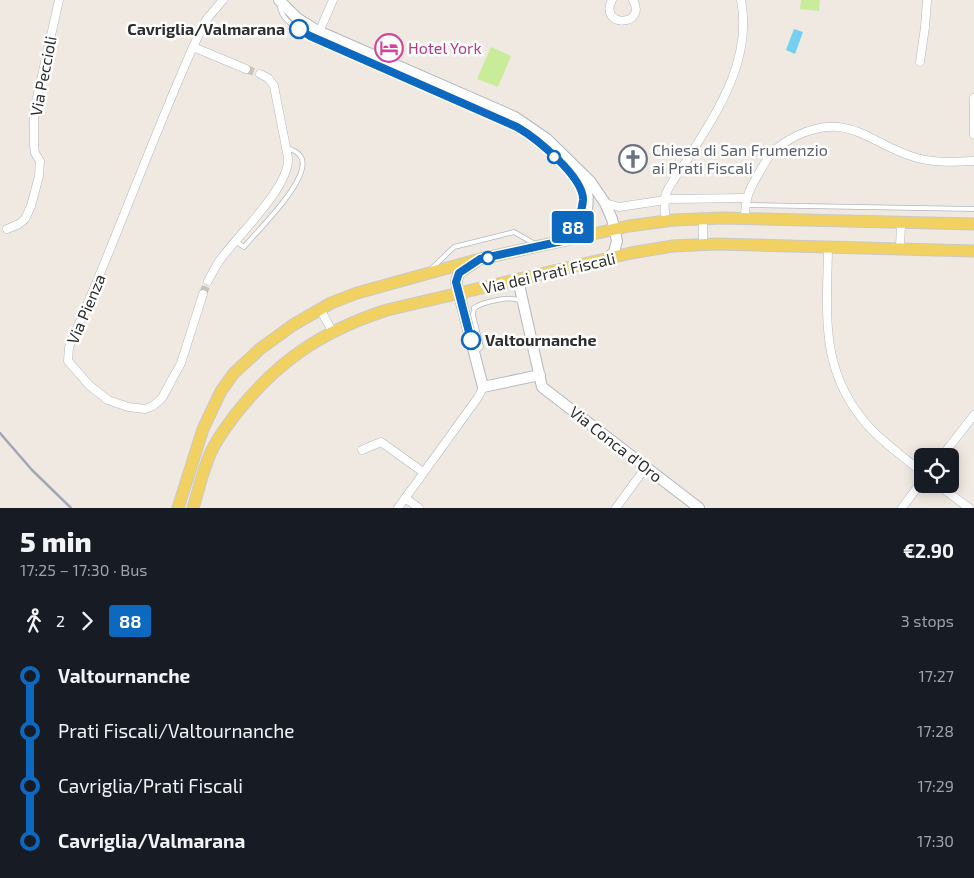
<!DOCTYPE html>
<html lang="en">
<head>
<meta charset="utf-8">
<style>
  :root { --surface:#171b24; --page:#242831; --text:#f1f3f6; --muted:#9ea1a6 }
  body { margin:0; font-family:"Exo 2",sans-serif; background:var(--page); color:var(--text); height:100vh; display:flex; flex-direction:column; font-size:19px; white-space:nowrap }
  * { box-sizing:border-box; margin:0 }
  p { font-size:16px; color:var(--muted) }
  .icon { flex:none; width:28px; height:28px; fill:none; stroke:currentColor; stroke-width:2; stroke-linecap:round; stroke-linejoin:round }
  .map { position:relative; height:508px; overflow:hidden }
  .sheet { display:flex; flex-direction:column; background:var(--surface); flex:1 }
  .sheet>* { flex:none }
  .badge { padding:0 10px; border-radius:4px; font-size:18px; line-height:32px }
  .fabs { position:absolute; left:914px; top:448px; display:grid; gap:10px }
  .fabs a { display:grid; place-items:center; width:45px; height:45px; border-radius:8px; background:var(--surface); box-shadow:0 2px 12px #0003; font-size:25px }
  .map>.badge { position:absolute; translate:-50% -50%; box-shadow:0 0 0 2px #fff }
  .legs { display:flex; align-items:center; gap:8px; height:55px; padding:0 20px; font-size:16px }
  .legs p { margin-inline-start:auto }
  .head { display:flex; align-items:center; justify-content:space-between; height:85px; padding:0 20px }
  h1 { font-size:28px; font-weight:800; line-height:38px }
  ul { padding:0 20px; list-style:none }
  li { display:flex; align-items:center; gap:18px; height:55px; font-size:19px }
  li i { display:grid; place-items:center; width:8px; height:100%; margin:0 6px; background:currentColor }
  li i::after { content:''; width:12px; height:12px; margin:-6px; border:4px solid; border-radius:50%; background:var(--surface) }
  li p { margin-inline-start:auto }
  li:first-child i { background:linear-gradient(#0000 50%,currentColor 0) }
  li:last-child i { background:linear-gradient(currentColor 50%,#0000 0) }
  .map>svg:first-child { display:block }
</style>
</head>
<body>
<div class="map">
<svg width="974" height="508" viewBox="0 0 974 508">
  <rect width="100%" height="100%" fill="#efe9e1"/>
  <g fill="#c9ec9a">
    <polygon points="801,0 820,0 819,11 800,9"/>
    <polygon points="491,47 511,56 498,87 477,79"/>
  </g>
  <polygon fill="#75cff0" points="794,29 803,32 795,54 786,50"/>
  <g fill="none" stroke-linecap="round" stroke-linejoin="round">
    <g stroke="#c8c4bd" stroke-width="8" stroke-dasharray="8 4" stroke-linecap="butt">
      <polyline points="246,69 260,74"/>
      <polyline points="203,294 208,281"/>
    </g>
    <defs>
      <g id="lane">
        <path d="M280,4C279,19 298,29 309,36L502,119C526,131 573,166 582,192"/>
        <polyline points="746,205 974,209"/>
        <polyline points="569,236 580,211 583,199"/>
        <path d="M235,241L244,247C258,230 309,181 302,159C299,152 293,150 287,148"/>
        <polyline points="431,269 454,247 514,232 535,244"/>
        <path d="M476,352L481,347L473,315L474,308C483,302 511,295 520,301"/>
      </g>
      <g id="street">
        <path d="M612,0C598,28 648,27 633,0"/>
        <polyline points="319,32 333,0"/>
        <polyline points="193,47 206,20 223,0"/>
        <polyline points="920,62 925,27 927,0"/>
        <polyline points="974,98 974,135"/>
        <polyline points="605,203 619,207 672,199 746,198"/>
        <polyline points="703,218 703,245"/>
        <path d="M745,219C745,194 751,187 763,166C771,151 781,144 796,136C850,110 870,145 917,158C936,163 955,162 974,161"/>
        <path d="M666,221C665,213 663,202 666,194C669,184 686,163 692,152C721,106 752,57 741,0"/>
        <polyline points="7,229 19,224 25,219 31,206 39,176 40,161 35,153 34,146 34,111 59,0"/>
        <path d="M828,248C827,317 819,372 870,428C886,445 905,458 922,472"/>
        <polyline points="900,249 901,222"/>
        <path d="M208,281C212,274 215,267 220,260C237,236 290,187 288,158L274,86L268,78L260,74"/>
        <path d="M203,294L181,363L162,398L153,406L145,409L128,407L108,400L90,386L68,361L69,347C113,248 149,146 193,47L246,69"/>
        <polyline points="320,309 332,331"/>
        <polyline points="362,450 381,442 423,472"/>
        <polyline points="942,456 974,415"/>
        <polyline points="937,484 969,508"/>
        <polyline points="405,498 419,508"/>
        <polyline points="398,508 479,396 483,387"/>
        <polyline points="616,508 646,467"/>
        <polyline points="902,508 922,481"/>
      </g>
      <g id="secondary">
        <polyline points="279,0 297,18 316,30 515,117 547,139 590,181 605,203 612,219 617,241 614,252 607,259"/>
        <path d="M579,237C586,216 593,198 582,177"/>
        <polyline points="476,262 459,273 456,282 483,387 540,375"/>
        <polyline points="518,280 542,387 699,508"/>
      </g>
      <g id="primary">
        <polyline points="178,508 203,429 221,391 234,373 260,349 293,325 331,303 357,293 480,259 629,226 674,220 723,218 974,224"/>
        <path d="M193,508C199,489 203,468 212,450C218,437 227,426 235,415C277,361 322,331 387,310L631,253L673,246L717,244L974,251"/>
      </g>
    </defs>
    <use href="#lane" stroke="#b4b7c1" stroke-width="5.5"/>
    <use href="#street" stroke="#b4b7c1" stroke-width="9"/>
    <use href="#secondary" stroke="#b4b7c1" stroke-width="12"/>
    <use href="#primary" stroke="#c9c9c9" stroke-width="13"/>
    <use href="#lane" stroke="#fff" stroke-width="4"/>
    <use href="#street" stroke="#fff" stroke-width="8"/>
    <use href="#secondary" stroke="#fff" stroke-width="10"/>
    <use href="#primary" stroke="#f2d163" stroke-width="11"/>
    <polyline stroke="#a3a6b8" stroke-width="2.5" points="0,433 32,470 71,508"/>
  </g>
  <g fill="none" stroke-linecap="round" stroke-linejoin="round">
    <defs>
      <path id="line-1" d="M299,29L310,36L517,127C536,138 584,177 583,200C582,215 573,228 567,240L480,259L459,273L456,282L471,340"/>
    </defs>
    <use href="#line-1" stroke="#fff" stroke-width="11"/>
    <use href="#line-1" stroke="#0c69bf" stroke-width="8"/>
  </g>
  <defs>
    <symbol id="hotel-ring" viewBox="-11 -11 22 22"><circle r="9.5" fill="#fff" stroke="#d1479c" stroke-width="1.5"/><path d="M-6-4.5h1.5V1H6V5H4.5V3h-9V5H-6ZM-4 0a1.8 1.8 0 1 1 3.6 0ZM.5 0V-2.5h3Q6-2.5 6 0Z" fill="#d1479c"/></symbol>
    <symbol id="church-ring" viewBox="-11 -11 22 22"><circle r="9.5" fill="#fff" stroke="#6b7280" stroke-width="1.5"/><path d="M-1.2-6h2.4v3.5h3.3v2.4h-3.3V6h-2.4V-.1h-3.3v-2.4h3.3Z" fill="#6b7280"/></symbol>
  </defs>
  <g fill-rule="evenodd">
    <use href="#hotel-ring" x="373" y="32" width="32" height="32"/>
    <use href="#church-ring" x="617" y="143" width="32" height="32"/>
  </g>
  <g fill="#fff" stroke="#0c69bf" stroke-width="2.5">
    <circle cx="299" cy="29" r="9"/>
    <circle cx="554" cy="157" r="6"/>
    <circle cx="488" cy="258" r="6"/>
    <circle cx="471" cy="340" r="9"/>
  </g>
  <g text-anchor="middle" stroke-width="5" stroke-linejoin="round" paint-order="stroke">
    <g font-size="16" font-weight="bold" fill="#2e2e2e" stroke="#fff" text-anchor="end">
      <text x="285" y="35">Cavriglia/Valmarana</text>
      <text x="485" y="346" text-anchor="start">Valtournanche</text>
    </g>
    <g font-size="16" fill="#b23c85" stroke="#fff" text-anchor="start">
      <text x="408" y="54">Hotel York</text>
    </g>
    <g font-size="16" fill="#2e2e2e" stroke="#fff">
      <text transform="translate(43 76) rotate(-79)" y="6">Via Peccioli</text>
      <text transform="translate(549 273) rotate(-13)" y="6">Via dei Prati Fiscali</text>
      <text transform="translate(86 309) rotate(-67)" y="6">Via Pienza</text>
      <text transform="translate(616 444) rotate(38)" y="6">Via Conca d'Oro</text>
    </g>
    <g font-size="16" fill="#5b616d" stroke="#fff" text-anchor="start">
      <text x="652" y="156">Chiesa di San Frumenzio<tspan x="652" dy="18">ai Prati Fiscali</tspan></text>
    </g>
  </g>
</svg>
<div class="fabs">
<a><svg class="icon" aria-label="locate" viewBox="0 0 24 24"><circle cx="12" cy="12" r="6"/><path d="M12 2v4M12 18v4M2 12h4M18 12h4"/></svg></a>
</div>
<b class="badge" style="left:573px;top:227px;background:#0c69bf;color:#fff">88</b>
</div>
<section class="sheet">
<div class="head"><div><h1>5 min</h1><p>17:25 – 17:30 · Bus</p></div><b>€2.90</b></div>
<div class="legs"><svg class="icon" aria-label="walk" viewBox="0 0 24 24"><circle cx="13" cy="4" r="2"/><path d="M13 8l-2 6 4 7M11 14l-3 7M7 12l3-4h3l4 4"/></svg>2<svg class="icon" aria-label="forward" viewBox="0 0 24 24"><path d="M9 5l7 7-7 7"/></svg><b class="badge" style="background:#0c69bf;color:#fff">88</b><p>3 stops</p></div>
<ul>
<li><i style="color:#0c69bf"></i><b>Valtournanche</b><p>17:27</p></li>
<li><i style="color:#0c69bf"></i><span>Prati Fiscali/Valtournanche</span><p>17:28</p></li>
<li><i style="color:#0c69bf"></i><span>Cavriglia/Prati Fiscali</span><p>17:29</p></li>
<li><i style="color:#0c69bf"></i><b>Cavriglia/Valmarana</b><p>17:30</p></li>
</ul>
</section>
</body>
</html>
